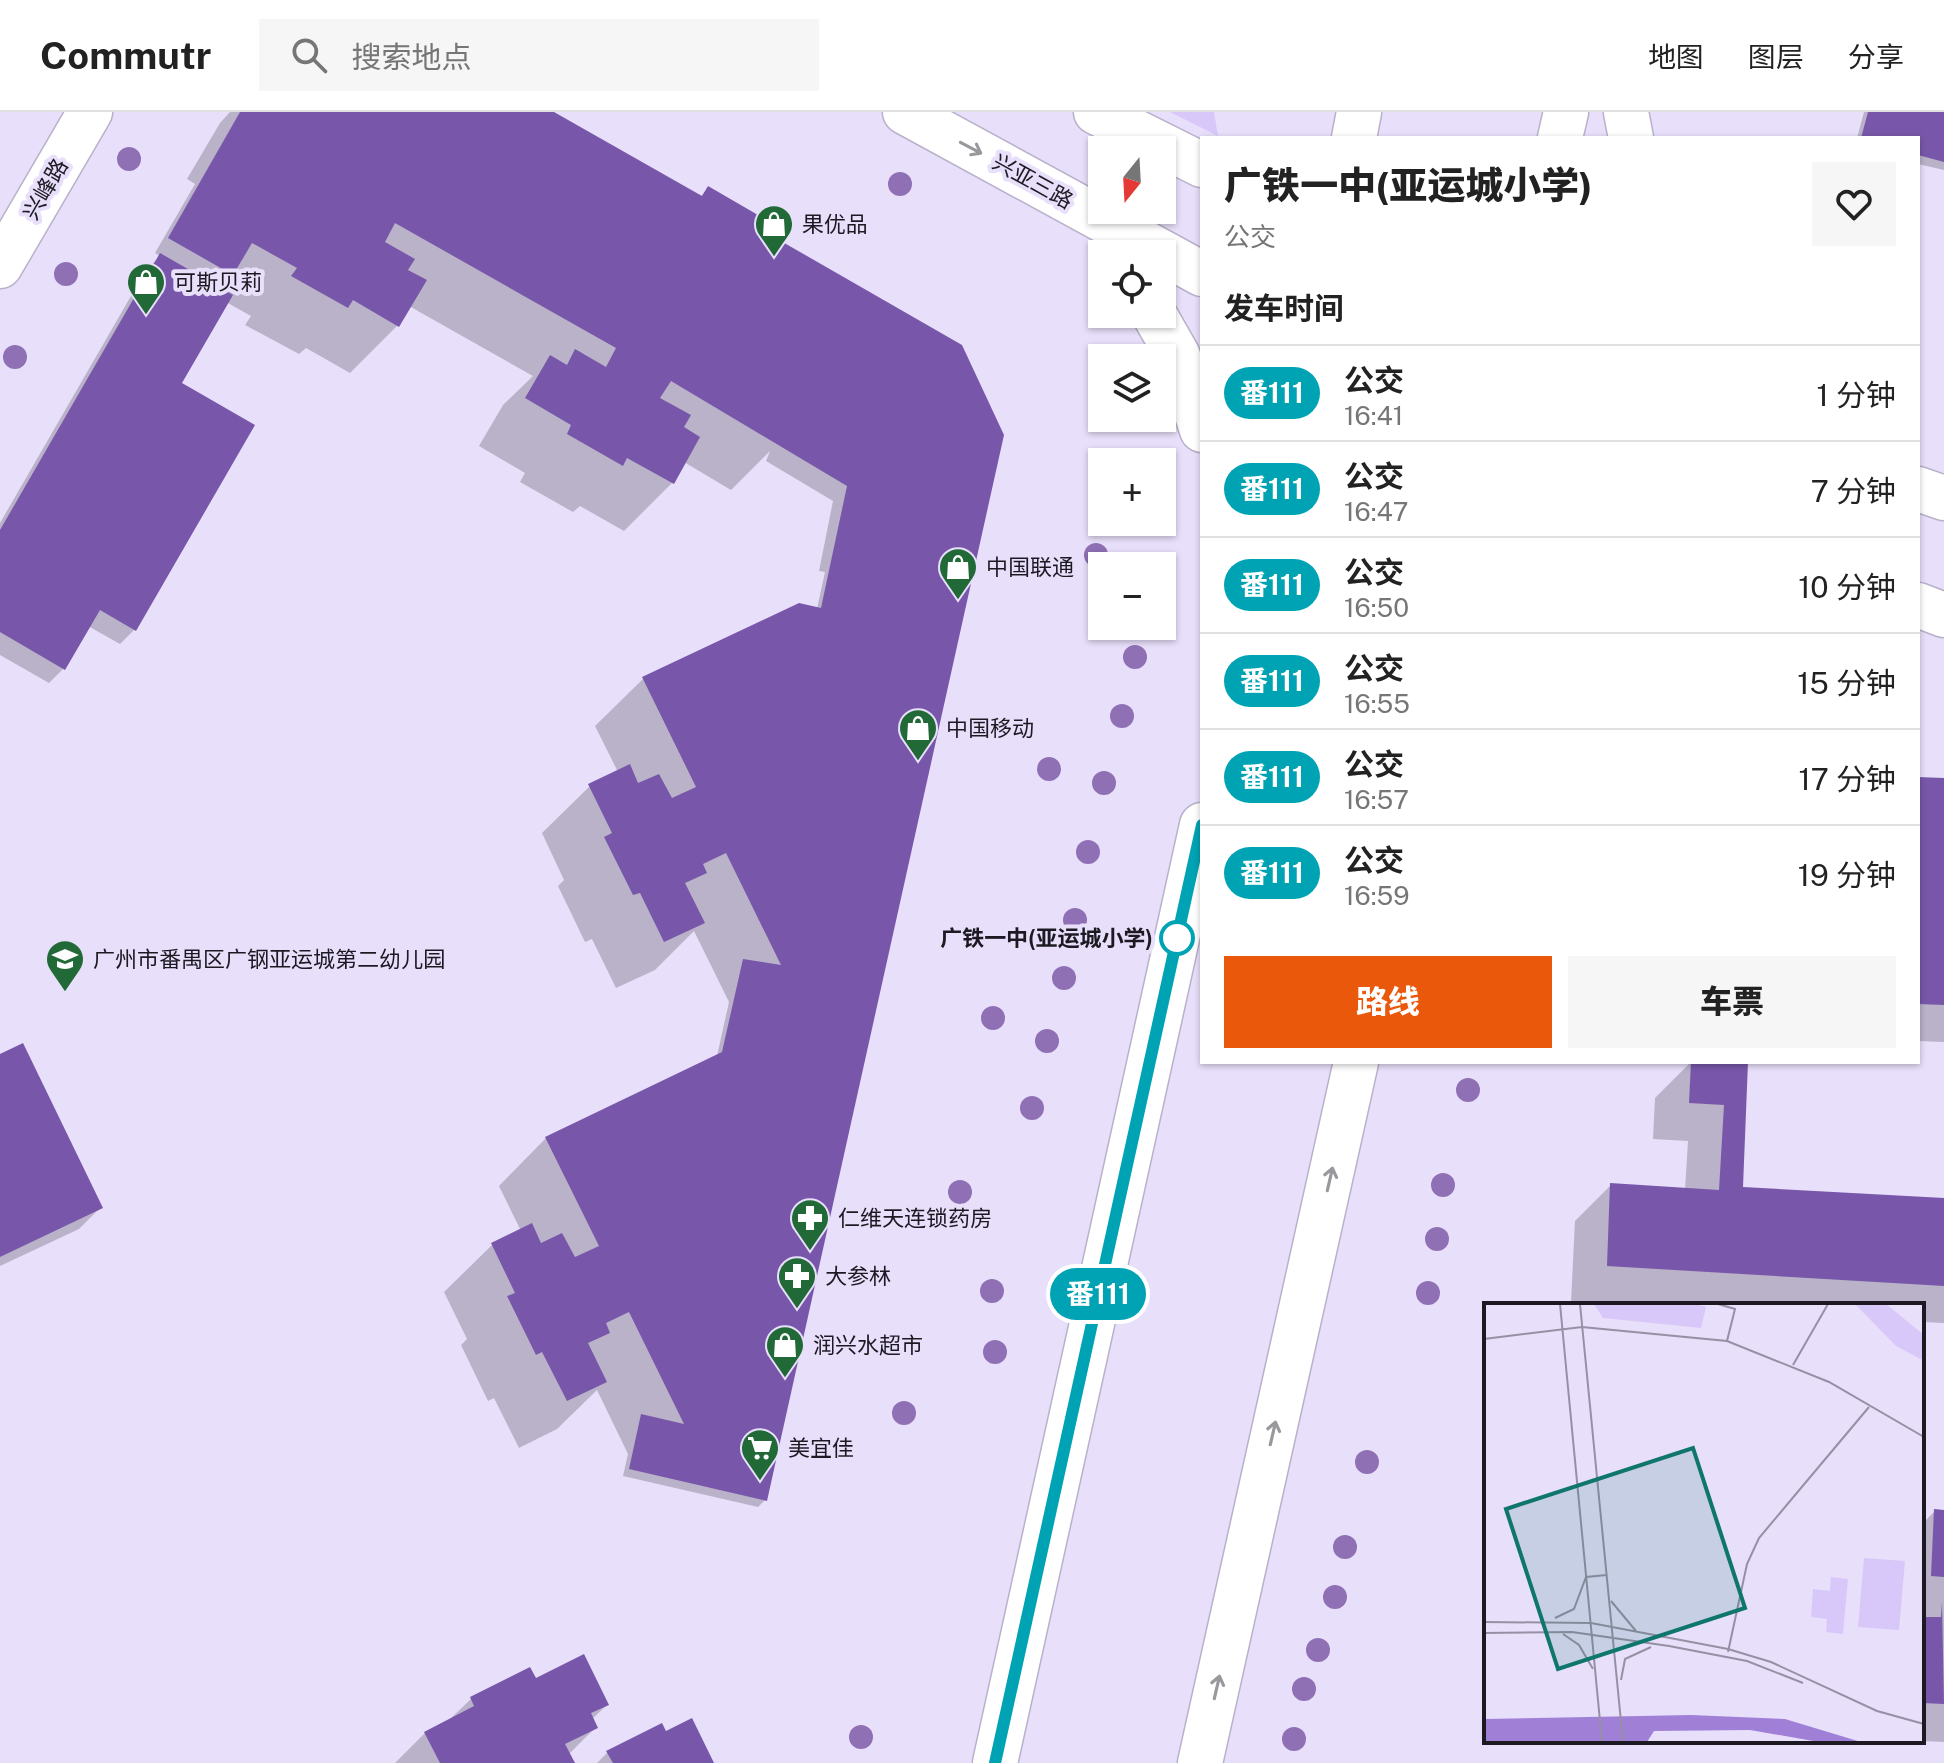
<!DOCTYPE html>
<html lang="zh">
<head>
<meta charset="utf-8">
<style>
  :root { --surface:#fff; --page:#f6f6f6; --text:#222; --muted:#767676; --line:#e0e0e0; --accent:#ea580c }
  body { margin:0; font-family:"Public Sans","Noto Sans SC",sans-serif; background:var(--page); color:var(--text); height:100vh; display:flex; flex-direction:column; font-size:30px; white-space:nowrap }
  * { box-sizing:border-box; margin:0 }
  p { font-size:26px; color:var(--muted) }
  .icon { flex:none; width:44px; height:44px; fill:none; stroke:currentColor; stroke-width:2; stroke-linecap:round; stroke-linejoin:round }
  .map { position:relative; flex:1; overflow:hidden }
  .drawer { position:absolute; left:1200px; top:24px; width:720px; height:928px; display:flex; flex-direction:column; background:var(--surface); border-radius:0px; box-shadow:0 2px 6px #0004 }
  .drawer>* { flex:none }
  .badge { padding:0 16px; border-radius:26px; font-size:28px; line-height:52px }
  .needle { width:52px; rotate:198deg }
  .controls { position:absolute; left:1088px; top:24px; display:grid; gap:16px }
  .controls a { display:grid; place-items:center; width:88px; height:88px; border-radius:0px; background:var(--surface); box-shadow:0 2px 6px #0004; font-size:40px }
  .map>.badge { position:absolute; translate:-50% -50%; box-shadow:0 0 0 4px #fff }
  h2 { padding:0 24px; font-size:30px; line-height:72px }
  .round { display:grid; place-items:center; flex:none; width:84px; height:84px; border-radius:0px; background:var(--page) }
  .headline { display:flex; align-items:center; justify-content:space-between; height:136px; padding:0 24px }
  h1 { font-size:38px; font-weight:800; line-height:60px }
  .cta { display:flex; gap:16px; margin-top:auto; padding:16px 24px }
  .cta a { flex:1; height:92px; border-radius:0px; background:var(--accent); color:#fff; font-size:32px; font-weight:800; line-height:92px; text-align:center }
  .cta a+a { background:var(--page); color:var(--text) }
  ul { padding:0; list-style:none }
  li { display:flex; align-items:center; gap:24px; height:96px; padding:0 24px; border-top:2px solid var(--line) }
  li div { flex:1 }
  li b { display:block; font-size:30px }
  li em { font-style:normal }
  li .badge { min-width:88px; font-weight:700; text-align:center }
  header { display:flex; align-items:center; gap:48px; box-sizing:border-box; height:112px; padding:0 40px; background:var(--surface); border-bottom:2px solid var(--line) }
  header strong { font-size:38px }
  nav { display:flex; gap:44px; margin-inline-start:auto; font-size:28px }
  .search { width:560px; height:72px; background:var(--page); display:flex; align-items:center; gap:20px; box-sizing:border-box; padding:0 28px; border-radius:0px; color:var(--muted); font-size:30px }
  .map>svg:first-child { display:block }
</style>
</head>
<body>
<header>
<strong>Commutr</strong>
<div class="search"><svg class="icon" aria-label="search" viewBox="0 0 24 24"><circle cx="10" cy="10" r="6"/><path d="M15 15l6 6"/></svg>搜索地点</div>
<nav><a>地图</a><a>图层</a><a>分享</a></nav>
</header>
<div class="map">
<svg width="1944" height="1651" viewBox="0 0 1944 1651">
  <rect width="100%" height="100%" fill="#e8dffa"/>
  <polygon fill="#d8c8f9" points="1170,0 1214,0 1218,24"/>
  <g fill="#0003">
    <polygon points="230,0 550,0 700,85 708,77 757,118 961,234 765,1388 758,1395 623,1364 628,1342 597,1278 557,1317 519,1336 494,1286 488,1289 461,1233 467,1227 444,1180 492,1133 521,1119 499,1074 546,1026 717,944 729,890 694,819 655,858 616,876 592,827 585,830 558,774 564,768 542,721 590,674 618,660 595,614 643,567 817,497 825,460 819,459 833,389 766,349 770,339 731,378 684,350 672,371 624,419 580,394 573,400 520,370 525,361 479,334 503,293 533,264 409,194 398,213 350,261 306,236 299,242 245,213 251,204 226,190 179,272 134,518 120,532 88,514 64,556 49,571 0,543 0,411 146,158 160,144 155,141 195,72 187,67 220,11"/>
    <polygon points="1864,0 1944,0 1944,58 1918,52 1918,26 1857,26"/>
    <polygon points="1918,667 1944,668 1944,930 1918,929"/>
    <polygon points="0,944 100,1096 79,1117 0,1154"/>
    <polygon points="1691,950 1746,950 1741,1077 1944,1088 1944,1211 1922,1210 1922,1193 1571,1190 1575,1109 1611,1073 1685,1078 1688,1029 1653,1027 1655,986"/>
    <polygon points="1935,1399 1944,1400 1944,1630 1922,1629 1922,1412"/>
    <polygon points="535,1569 607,1593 592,1607 596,1615 568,1643 573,1651 395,1651 425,1621 447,1610 471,1587"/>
    <polygon points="665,1621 712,1651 597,1651 608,1640"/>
  </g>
  <g fill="#7857aa">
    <polygon points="240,0 554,0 702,84 708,74 765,107 760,117 962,233 1004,323 767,1389 629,1357 641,1302 684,1312 629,1200 606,1211 610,1221 588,1231 607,1270 567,1289 542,1240 536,1243 507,1184 515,1181 491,1131 532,1111 541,1131 562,1121 575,1145 599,1134 545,1025 722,940 743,847 781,853 726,741 703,752 707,761 685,771 705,811 664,830 640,781 633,783 604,725 612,721 588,672 630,652 638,671 659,662 672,686 696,675 642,565 799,491 821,496 847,374 671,269 660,286 691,303 684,315 700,325 674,372 627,346 623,354 567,322 571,313 525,286 550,243 567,253 575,237 606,255 616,236 395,111 385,130 415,147 408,158 427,168 399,215 353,188 348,196 291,164 297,156 252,131 233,163 168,126"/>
    <polygon points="1868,0 1944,0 1944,50 1918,43 1918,26 1861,26"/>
    <polygon points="160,141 233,183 182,271 255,313 136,519 100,498 65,558 0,520 0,418"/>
    <polygon points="1918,665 1944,666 1944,893 1918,892"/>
    <polygon points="23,931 103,1096 0,1145 0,942"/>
    <polygon points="1691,950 1748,950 1743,1075 1944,1086 1944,1174 1607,1154 1610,1071 1719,1078 1724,993 1689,991"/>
    <polygon points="1934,1397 1944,1398 1944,1465 1931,1464"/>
    <polygon points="1942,1490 1944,1592 1922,1591 1922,1505 1941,1505"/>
    <polygon points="584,1542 609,1593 591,1601 598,1616 565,1632 575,1651 440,1651 424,1620 474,1594 470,1585 530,1555 536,1566"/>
    <polygon points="692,1606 714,1651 613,1651 606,1639 662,1611 666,1619"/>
  </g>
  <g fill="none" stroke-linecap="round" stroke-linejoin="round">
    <defs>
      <g id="minor">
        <polyline points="905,0 1202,162"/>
        <polyline points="1096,0 1202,53"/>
        <polyline points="1626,0 1631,26"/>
        <polyline points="1354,26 1359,0"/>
        <polyline points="1560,26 1566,0"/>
        <polyline points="0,154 90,0"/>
        <polyline points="1154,202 1178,244 1202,318"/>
        <polyline points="1918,377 1944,386"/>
        <polyline points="1918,493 1944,503"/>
        <polyline points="995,1651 1202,713"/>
        <polyline points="1200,1651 1356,950"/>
      </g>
    </defs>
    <use href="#minor" stroke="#b9b1ca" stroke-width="47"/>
    <use href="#minor" stroke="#fff" stroke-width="44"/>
  </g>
  <g fill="#8f70b5">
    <circle cx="129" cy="47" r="12"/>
    <circle cx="900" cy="72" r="12"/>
    <circle cx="66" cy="162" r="12"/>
    <circle cx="15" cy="245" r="12"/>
    <circle cx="1096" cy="443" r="12"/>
    <circle cx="1135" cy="545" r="12"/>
    <circle cx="1122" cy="604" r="12"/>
    <circle cx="1049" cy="657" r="12"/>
    <circle cx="1104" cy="671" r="12"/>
    <circle cx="1088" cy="740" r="12"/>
    <circle cx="1075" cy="808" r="12"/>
    <circle cx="1064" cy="866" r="12"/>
    <circle cx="993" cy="906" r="12"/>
    <circle cx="1047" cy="929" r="12"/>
    <circle cx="1468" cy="978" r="12"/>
    <circle cx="1032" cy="996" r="12"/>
    <circle cx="1443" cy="1073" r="12"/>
    <circle cx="960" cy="1080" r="12"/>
    <circle cx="1437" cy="1127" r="12"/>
    <circle cx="992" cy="1179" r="12"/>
    <circle cx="1428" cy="1181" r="12"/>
    <circle cx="995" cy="1240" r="12"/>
    <circle cx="904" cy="1301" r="12"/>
    <circle cx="1367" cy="1350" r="12"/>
    <circle cx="1345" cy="1435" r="12"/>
    <circle cx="1335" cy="1485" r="12"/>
    <circle cx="1318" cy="1538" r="12"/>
    <circle cx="1304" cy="1577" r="12"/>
    <circle cx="861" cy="1625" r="12"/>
    <circle cx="1294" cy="1627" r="12"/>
  </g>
  <defs><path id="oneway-shaft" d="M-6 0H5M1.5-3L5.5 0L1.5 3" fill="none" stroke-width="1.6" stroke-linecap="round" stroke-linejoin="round" transform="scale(2)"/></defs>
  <g stroke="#99989c">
    <use href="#oneway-shaft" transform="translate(971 36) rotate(28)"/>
    <use href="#oneway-shaft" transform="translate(1330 1067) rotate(-77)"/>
    <use href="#oneway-shaft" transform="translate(1273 1321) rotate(-77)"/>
    <use href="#oneway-shaft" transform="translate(1217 1575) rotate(-77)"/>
  </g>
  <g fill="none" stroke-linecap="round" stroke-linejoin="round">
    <defs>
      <polyline id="line" points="995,1651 1202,713"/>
    </defs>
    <use href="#line" stroke="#fff" stroke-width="18"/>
    <use href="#line" stroke="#00a3b4" stroke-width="12"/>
  </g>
  <defs>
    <symbol id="shop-pin" viewBox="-11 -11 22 30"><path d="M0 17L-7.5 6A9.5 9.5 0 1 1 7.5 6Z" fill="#216a37" stroke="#e8dffa"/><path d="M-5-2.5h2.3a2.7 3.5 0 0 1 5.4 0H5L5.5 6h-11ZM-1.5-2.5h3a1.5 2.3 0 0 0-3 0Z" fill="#fff"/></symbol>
    <symbol id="school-pin" viewBox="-11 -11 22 30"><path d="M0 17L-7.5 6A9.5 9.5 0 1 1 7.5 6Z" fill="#216a37" stroke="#e8dffa"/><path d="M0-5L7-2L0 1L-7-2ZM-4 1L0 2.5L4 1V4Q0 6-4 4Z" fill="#fff"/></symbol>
    <symbol id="pharmacy-pin" viewBox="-11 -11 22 30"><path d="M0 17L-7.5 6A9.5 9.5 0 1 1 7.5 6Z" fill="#216a37" stroke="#e8dffa"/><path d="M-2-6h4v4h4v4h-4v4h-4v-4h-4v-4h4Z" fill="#fff"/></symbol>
    <symbol id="supermarket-pin" viewBox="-11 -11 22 30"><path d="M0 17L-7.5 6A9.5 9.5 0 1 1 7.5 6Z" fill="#216a37" stroke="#e8dffa"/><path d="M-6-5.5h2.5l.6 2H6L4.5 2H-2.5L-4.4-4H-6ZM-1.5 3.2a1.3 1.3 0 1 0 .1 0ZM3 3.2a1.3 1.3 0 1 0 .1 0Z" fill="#fff"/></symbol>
  </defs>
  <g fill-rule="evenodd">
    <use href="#shop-pin" x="752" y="90" width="44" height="60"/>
    <use href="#shop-pin" x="124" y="148" width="44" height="60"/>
    <use href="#shop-pin" x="936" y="433" width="44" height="60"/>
    <use href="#shop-pin" x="896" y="594" width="44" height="60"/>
    <use href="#school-pin" x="43" y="825" width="44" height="60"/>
    <use href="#pharmacy-pin" x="788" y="1084" width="44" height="60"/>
    <use href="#pharmacy-pin" x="775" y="1142" width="44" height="60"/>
    <use href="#shop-pin" x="763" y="1211" width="44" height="60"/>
    <use href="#supermarket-pin" x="738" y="1314" width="44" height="60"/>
  </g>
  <circle fill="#fff" stroke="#00a3b4" stroke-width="4" cx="1177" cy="826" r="16"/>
  <g text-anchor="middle" stroke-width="8" stroke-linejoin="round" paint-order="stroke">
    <g font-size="22" fill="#1c1922" stroke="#e8dffa">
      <text transform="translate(1033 69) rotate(29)" y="8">兴亚三路</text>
      <text transform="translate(45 77) rotate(-60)" y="8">兴峰路</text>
    </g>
    <g font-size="22" fill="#1c1922" stroke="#e8dffa" text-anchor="start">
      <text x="802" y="120">果优品</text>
      <text x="174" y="178">可斯贝莉</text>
      <text x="986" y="463">中国联通</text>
      <text x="946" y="624">中国移动</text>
      <text x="93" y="855">广州市番禺区广钢亚运城第二幼儿园</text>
      <text x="838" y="1114">仁维天连锁药房</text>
      <text x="825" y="1172">大参林</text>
      <text x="813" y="1241">润兴水超市</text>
      <text x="788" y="1344">美宜佳</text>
    </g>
    <g font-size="22" font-weight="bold" fill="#1c1922" stroke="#e8dffa" text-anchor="end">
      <text x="1153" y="834">广铁一中(亚运城小学)</text>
    </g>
  </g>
  <g transform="translate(1484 1191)">
    <rect width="440" height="440" fill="#e8dffa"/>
    <path d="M110,1H211L222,4L217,25L119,15ZM371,1H402L440,32V58L412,43ZM380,255L421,258L415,327L374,324ZM347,274L364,276L359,331L342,329L343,316L327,314L329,286L346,288Z" fill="#d8c8f9"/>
    <path d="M207,412L301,416L377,439H335L266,427L170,428L163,439H0V416Z" fill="#a080d7"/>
    <path fill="none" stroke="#9690a4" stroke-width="2" d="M76,1L118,439M96,1L139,439M234,1L251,6L243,38M0,36L98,24L243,38L345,79L440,134M309,62L344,1M127,298L152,328M71,315L90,306L102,274L123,272M0,319L107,320L244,346L287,359L393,408L440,421M0,330L88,329L185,343L263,358L319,380M79,331L95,342L109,366M244,349L263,261L275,235L385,104M137,377L141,356L167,344"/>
    <path fill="#0f766e" fill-opacity="0.15" stroke="#0f766e" stroke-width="4" d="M209,145L261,305L74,366L22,206Z"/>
    <rect width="440" height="440" fill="none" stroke="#1c1922" stroke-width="4"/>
  </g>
</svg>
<div class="controls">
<a><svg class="needle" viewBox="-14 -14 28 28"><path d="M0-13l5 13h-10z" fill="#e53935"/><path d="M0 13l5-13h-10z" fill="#767676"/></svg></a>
<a><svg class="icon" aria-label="locate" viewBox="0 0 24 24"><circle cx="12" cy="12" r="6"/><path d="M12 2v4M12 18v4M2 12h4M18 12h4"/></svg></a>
<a><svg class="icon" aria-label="layers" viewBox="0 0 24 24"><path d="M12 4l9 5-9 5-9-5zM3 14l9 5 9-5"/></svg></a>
<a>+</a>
<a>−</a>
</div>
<b class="badge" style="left:1098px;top:1182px;background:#00a3b4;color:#fff">番111</b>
<section class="drawer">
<div class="headline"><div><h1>广铁一中(亚运城小学)</h1><p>公交</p></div><a class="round"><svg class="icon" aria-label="heart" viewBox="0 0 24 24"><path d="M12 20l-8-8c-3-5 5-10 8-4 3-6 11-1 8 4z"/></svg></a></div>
<h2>发车时间</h2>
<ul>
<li><span class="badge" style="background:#00a3b4;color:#fff">番111</span><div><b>公交</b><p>16:41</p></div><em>1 分钟</em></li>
<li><span class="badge" style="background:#00a3b4;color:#fff">番111</span><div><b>公交</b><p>16:47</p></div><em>7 分钟</em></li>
<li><span class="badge" style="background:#00a3b4;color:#fff">番111</span><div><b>公交</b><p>16:50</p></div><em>10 分钟</em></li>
<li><span class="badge" style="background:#00a3b4;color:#fff">番111</span><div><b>公交</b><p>16:55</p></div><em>15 分钟</em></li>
<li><span class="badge" style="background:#00a3b4;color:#fff">番111</span><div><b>公交</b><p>16:57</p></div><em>17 分钟</em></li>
<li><span class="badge" style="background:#00a3b4;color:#fff">番111</span><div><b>公交</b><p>16:59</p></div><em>19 分钟</em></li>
</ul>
<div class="cta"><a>路线</a><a>车票</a></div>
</section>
</div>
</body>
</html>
